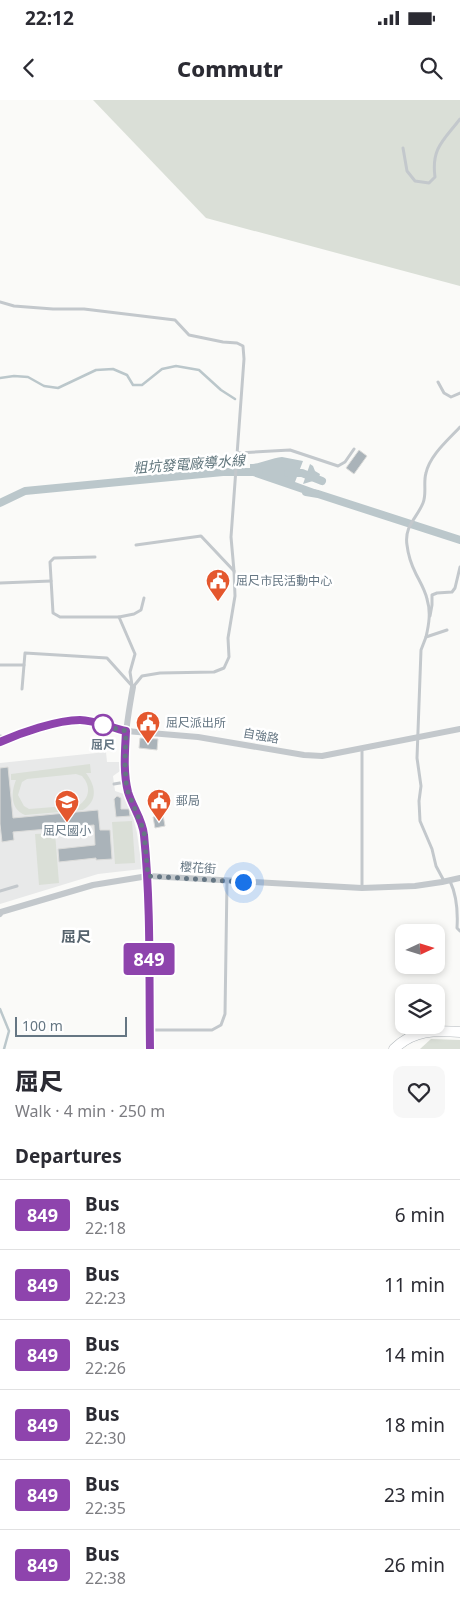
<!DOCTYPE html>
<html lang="en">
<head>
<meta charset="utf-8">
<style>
  :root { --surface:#fff; --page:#f7f7f7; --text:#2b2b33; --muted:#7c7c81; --line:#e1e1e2 }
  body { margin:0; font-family:"Noto Sans","Noto Sans TC",sans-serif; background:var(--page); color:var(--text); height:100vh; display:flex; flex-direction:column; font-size:19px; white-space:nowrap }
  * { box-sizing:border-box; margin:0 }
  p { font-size:16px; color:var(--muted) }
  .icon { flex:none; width:28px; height:28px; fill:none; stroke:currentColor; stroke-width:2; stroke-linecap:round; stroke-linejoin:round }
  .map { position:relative; height:949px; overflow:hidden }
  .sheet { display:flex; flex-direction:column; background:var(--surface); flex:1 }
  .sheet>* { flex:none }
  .badge { padding:0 10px; border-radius:4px; font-size:18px; line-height:32px }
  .needle { width:32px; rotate:86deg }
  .tools { position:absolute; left:395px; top:824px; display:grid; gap:10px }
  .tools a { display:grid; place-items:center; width:50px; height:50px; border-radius:10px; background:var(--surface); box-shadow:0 2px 8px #0003; font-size:25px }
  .scale { position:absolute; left:15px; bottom:12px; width:112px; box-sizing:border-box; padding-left:5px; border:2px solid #657683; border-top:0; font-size:14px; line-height:18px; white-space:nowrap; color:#657683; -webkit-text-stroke:4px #fff; paint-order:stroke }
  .you { position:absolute; width:25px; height:25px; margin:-12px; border:4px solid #fff; border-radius:50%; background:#1a73e8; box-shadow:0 0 0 8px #1a73e833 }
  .map>.badge { position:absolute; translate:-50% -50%; box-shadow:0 0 0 2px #fff }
  h2 { padding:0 15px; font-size:19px; line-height:45px }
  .round { display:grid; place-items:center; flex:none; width:52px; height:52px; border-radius:10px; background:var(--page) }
  .summary { display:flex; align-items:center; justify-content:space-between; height:85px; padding:0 15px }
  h1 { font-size:24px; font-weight:800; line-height:38px }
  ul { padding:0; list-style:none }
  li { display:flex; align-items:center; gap:15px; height:70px; padding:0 15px; border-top:1px solid var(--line) }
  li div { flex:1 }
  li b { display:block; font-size:19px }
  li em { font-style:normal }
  li .badge { min-width:55px; font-weight:700; text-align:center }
  .status { display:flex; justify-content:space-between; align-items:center; height:35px; padding:0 25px; background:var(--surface); direction:ltr }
  .status svg { height:14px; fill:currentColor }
  header { display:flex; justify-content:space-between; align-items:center; height:65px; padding:0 15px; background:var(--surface); font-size:22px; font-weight:800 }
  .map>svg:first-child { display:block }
</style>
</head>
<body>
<div class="status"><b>22:12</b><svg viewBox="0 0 49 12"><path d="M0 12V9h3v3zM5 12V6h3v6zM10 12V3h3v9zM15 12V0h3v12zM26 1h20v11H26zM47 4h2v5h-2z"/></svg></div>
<header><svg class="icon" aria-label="back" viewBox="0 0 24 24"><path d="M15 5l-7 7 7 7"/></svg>Commutr<svg class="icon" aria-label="search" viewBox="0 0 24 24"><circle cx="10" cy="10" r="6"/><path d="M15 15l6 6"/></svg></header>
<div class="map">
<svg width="460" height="949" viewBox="0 0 460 949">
  <rect width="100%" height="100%" fill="#fafaf8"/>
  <polygon fill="#e8e9e9" points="106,652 107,662 119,662 120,671 113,676 115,691 124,694 132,713 137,733 142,769 98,774 0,804 0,663"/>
  <g fill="#dadfd7" fill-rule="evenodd">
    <polygon points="93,0 460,0 460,186 206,118"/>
    <path d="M90,664L91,673H86C96,686 98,701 83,710L25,715C10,709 11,692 16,680H11V674ZM76,674L82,676C91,686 90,698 79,705L29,709L24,706L18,695L22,682L27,679Z"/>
    <polygon points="132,721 135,763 115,764 112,722"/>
    <polygon points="55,733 59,783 39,785 35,734"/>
    <polygon points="431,939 460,940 460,949 420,949"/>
  </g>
  <g fill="#bbc7cb">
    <path d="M282,357L303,361L295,382L317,390L314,397L250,375V364C261,364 271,358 282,357Z"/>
    <polygon points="310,364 313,366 315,371 320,374 317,382 313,381 303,384"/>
  </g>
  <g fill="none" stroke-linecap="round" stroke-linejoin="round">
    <g stroke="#bbc7cb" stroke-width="2.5">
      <polyline points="0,278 14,276 28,277 44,286 58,288 96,270 113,269 127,275 133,285 142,285 162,269 176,266 199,270 221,290 235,299"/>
      <polyline points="0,909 9,931 4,949"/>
    </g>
    <g stroke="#bbc7cb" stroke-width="8">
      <polyline points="288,373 302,373 322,381"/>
      <polyline points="306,392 318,394 460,440"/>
      <polyline points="0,403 25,391 223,372 259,372"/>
    </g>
  </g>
  <g fill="#aab3b9" stroke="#dcdcda">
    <polygon points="359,350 367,356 354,374 346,368"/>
    <polygon points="140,638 158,639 157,650 139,648"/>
    <polygon points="8,667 13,718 98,710 100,730 110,730 112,759 96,760 96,758 59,762 58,749 95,745 94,725 13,732 14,740 2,742 0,724 0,668"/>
    <polygon points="117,696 121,698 121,709 129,709 130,716 116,717 114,699"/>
    <polygon points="163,715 165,726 155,728 153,717"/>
  </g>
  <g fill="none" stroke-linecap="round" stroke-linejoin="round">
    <defs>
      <path id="primary" d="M394,949C413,930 435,930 460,932"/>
    </defs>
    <use href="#primary" stroke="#b5babe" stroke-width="11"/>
    <g stroke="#c3c8cc" stroke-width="3">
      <path d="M403,48L407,71L415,81L429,83L435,77C431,48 444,40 460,19"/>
      <polyline points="0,202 14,206 53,209 84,209 175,220 189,235 223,242 237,243 243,246 244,259 231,437 234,471"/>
      <polyline points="438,282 444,293 451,297 460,293"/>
      <polyline points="238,353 290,350 338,366 345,362 354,349"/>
      <polyline points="95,457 54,458 50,462 53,513 60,517 119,517 135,554 130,572 132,585"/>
      <polyline points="0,483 51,481"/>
      <polyline points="430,516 432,505 432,495 437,493 452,492 455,488 460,467"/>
      <polyline points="119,517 134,514 141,510 144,498"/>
      <path d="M426,537C429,524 431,512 427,499C425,490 420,482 416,474C412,466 408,454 407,445C404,426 417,418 423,403C427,393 423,383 426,373C430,355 448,340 460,327"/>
      <polyline points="0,565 24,565"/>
      <polyline points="22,589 25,553 107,558 133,587 142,576 160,573 214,572 224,568 229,557 228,538 235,496 234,471 201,436 136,445"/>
      <polyline points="0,636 8,638"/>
      <path d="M0,642C20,633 58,620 80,620C94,620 113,628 126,631"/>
      <polyline points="114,684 126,682"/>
      <polyline points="444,781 436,766 432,749 420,721 419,701 421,686 417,658 421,550 426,537 447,530"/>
      <path d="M450,781C457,796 458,812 457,828L460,831"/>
      <polyline points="362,788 362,649"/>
      <polyline points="0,791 17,786"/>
      <polyline points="150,930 212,930 221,925 225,914 227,781"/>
    </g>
    <g stroke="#c3c8cc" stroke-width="6">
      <path d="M133,587C127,620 121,656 128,689C132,706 143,722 144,739C150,809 149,879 150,949"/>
      <polyline points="126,631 198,637 304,655 322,656 460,629"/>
      <polyline points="0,814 1,812 93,785 148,776 362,788 415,786 442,782 460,778"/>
    </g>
    <use href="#primary" stroke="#fff" stroke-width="10"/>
  </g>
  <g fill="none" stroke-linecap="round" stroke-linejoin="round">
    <defs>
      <path id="line" d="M0,642C20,633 57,620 80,620C94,620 112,628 126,631C125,651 123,672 128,692C132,706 143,720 144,735C151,806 149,878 150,949"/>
    </defs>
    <use href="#line" stroke="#fff" stroke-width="11"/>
    <use href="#line" stroke="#8e44ad" stroke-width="8"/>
    <polyline stroke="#657683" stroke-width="5" stroke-dasharray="0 9" points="103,625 96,624 126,631 125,664 126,682 128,692 144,731 148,776 243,782"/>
  </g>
  <defs>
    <symbol id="civic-pin" viewBox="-11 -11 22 30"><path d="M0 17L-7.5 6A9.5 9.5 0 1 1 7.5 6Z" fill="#e4572e" stroke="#fff"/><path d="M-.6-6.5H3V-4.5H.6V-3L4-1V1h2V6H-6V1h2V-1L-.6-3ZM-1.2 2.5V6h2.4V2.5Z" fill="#fff"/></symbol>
    <symbol id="school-pin" viewBox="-11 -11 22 30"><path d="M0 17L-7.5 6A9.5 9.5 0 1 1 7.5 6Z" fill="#e4572e" stroke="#fff"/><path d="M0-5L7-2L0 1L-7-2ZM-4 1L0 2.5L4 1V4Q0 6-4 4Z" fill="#fff"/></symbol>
  </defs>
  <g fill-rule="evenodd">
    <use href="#civic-pin" x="204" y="467" width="28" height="38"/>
    <use href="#civic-pin" x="134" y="609" width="28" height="38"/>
    <use href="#civic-pin" x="145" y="687" width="28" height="38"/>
    <use href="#school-pin" x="53" y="688" width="28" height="38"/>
  </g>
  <circle fill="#fff" stroke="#8e44ad" stroke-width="2.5" cx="103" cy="625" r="10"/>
  <g text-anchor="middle" stroke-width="5" stroke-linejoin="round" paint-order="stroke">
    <g font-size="12" fill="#657683" stroke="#fff" text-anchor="start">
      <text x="236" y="485">屈尺市民活動中心</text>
      <text x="166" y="627">屈尺派出所</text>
      <text x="176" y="705">郵局</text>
      <text x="67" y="735" text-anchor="middle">屈尺國小</text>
    </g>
    <g font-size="12" fill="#657683" stroke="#fff">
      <text transform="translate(261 636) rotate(10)" y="4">自強路</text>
      <text transform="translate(198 768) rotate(4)" y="4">櫻花街</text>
    </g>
    <g font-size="12" font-weight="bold" fill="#657683" stroke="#fff">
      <text x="103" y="649">屈尺</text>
    </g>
    <g font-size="14" font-style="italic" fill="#60757c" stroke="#fff">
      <text transform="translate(189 364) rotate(-4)" y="5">粗坑發電廠導水線</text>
    </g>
    <g font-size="15" font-weight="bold" fill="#57646e" stroke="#fff">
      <text x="76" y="842">屈尺</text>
    </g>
  </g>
</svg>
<div class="tools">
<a><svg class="needle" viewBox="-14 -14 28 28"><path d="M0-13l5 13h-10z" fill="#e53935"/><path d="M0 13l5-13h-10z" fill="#7c7c81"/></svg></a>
<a><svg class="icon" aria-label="layers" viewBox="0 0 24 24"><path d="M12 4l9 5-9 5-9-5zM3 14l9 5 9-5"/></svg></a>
</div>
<div class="scale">100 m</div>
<div class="you" style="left:243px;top:782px"></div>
<b class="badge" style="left:149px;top:859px;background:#8e44ad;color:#fff">849</b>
</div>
<section class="sheet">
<div class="summary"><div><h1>屈尺</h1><p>Walk · 4 min · 250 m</p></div><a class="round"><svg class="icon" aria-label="heart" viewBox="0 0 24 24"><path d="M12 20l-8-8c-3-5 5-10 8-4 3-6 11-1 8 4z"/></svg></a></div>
<h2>Departures</h2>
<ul>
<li><span class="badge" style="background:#8e44ad;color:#fff">849</span><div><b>Bus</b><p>22:18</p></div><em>6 min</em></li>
<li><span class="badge" style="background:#8e44ad;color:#fff">849</span><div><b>Bus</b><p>22:23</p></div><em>11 min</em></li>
<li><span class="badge" style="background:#8e44ad;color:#fff">849</span><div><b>Bus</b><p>22:26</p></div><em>14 min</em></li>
<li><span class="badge" style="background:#8e44ad;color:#fff">849</span><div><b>Bus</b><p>22:30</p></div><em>18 min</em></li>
<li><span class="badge" style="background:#8e44ad;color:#fff">849</span><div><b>Bus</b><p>22:35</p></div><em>23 min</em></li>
<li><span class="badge" style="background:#8e44ad;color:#fff">849</span><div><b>Bus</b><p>22:38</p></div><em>26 min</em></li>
</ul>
</section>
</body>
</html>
